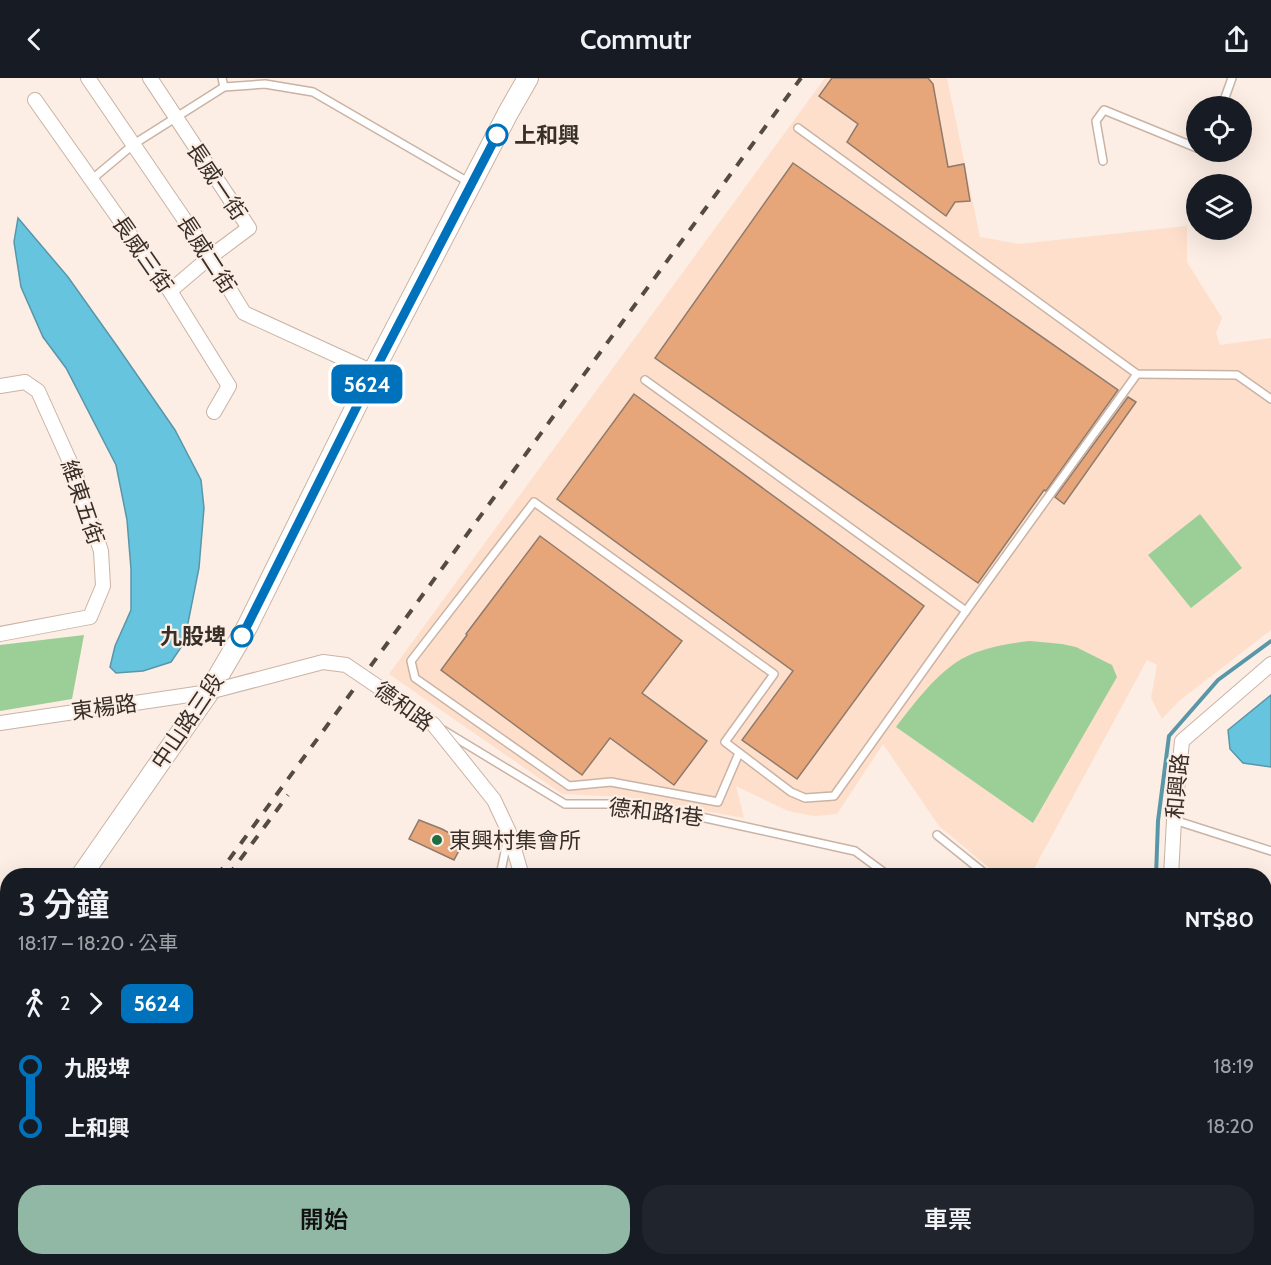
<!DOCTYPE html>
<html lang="zh-TW">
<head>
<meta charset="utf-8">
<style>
  :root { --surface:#171b24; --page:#20242c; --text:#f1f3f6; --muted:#9ea1a6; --accent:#91b8a4 }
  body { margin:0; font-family:Cabin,"Noto Sans TC",sans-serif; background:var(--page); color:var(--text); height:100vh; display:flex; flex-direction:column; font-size:22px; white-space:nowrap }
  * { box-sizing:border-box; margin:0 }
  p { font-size:20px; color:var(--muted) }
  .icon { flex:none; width:33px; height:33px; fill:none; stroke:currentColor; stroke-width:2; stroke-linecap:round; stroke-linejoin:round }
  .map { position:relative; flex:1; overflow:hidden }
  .drawer { position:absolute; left:0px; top:790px; width:1272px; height:398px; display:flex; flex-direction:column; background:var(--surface); border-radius:24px 24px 0 0; box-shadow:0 6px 24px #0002 }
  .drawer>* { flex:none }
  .badge { padding:0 12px; border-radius:9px; font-size:21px; line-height:39px }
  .fabs { position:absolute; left:1186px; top:18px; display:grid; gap:12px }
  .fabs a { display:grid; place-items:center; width:66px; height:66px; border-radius:50%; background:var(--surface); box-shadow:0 6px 24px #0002; font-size:30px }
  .map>.badge { position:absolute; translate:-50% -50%; box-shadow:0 0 0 3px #fff }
  .legs { display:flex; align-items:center; gap:9px; height:66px; padding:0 18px; font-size:20px }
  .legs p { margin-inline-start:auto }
  .head { display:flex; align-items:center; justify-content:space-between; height:102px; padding:0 18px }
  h1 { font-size:33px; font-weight:600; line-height:45px }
  .primary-button { display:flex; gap:12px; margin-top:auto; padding:12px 18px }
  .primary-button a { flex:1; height:69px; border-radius:24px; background:var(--accent); color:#111; font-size:24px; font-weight:600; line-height:69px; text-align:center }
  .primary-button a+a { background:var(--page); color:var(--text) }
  ul { padding:0 18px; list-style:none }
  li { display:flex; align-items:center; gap:21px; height:60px; font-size:22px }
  li i { display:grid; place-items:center; width:9px; height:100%; margin:0 8px; background:currentColor }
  li i::after { content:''; width:15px; height:15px; margin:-8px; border:4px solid; border-radius:50%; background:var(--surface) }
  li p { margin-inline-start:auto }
  li:first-child i { background:linear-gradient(#0000 50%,currentColor 0) }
  li:last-child i { background:linear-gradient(currentColor 50%,#0000 0) }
  header { display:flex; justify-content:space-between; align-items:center; height:78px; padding:0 18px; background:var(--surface); font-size:27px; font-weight:600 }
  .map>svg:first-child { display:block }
</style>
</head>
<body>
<header><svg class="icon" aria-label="back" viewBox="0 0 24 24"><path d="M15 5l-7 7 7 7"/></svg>Commutr<svg class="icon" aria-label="share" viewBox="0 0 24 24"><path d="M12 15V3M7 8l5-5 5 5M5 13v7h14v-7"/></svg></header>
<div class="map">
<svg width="1271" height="1187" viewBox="0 0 1271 1187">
  <rect width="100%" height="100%" fill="#fceee5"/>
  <g fill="#fddfcb">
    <polygon points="825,0 947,0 980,159 1019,166 1187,148 1187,184 1222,240 1216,255 1220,267 1271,260 1271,552 1179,623 1162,641 1151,620 1157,587 1147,582 1030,798 999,798 939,748 883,666 837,736 814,738 788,733 736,708 744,740 624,719 562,716 389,596"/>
    <polygon points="7,1121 8,1180 347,1180 349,1187 0,1187 0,1130"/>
  </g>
  <g fill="#9ccf97">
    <polygon points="1200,436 1242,490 1191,530 1148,477"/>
    <polygon points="84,557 72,621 0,633 0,567"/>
    <path d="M1030,563L1062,566L1076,569L1112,587L1117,599L1033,745L896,649C917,622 941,588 974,575C992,568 1011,565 1030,563Z"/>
  </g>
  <g fill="#67c4df" stroke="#5997a8" stroke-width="1.5">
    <polygon points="18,140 68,199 117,268 175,352 201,402 204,430 199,490 184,565 171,584 143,593 116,595 110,589 115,568 131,532 131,491 127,442 116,387 66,290 43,259 21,209 14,164"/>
    <polygon points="1271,617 1271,689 1243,685 1230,671 1228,652"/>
  </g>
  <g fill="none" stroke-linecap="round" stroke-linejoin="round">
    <g stroke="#5997a8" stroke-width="4">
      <polyline points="1156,798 1158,743 1169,658 1218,602 1271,563"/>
      <polyline points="1142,1187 1142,1180"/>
    </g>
  </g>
  <g fill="#e6a679" stroke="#8f7a6c" stroke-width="1.5">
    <polygon points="832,0 928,0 933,6 948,89 964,86 970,123 955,124 946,138 847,64 858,46 819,18"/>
    <polygon points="793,85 1118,312 1046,413 1044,412 978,505 655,280"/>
    <polygon points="634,316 924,528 797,701 742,662 793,593 557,421"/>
    <polygon points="1128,319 1136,324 1064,426 1055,419"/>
    <polygon points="540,458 682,563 642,615 707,663 674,707 610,660 582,697 441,592 467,557 466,556"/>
    <polygon points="419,742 442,751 464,763 454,782 409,761"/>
  </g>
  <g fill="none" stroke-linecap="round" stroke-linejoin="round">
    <defs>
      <g id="lane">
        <polyline points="222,0 224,9"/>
        <polyline points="1222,28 1232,0"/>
        <polyline points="798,50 1137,296 1237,297 1271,321"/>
        <polyline points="1103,83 1096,43 1104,32 1197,70"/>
        <polyline points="91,102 134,66 224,9 265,6 313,14 470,105"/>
        <polyline points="645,302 966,533 834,718 805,720 791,714 725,664 774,596 534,424 411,583 415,600 569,708 611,704 718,724 739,675"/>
        <polyline points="966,533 1137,296"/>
        <polyline points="443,652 565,726 631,726 701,739 855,773 889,798"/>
        <polyline points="1174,742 1271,773"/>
        <polyline points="937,757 988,798"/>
        <polyline points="500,798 508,759"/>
        <polyline points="1264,847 1271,853"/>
        <polyline points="0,1168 8,1159"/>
        <polyline points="866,1180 876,1187"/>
        <polyline points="931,1180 941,1187"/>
        <polyline points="623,1187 624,1180"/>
      </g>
      <g id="street">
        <polyline points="88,0 210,179 244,235 373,294"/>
        <polyline points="150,0 249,150 210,179 170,213"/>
        <polyline points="35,22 170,213 229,308 214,334"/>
        <polyline points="0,308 25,304 38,313 75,395 101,473 103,508 90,539 0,556"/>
        <polyline points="0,645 209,614"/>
        <polyline points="509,754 522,798"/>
        <polyline points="1171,798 1174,742 1182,663 1271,586"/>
        <polyline points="1264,1117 1271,1118"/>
        <polyline points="1156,1187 1157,1180"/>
      </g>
      <g id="secondary">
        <polyline points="81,798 209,614 247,549 373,294 508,35 528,0"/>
        <polyline points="0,915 8,904"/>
      </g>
    </defs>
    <use href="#lane" stroke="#cab3a4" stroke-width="10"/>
    <use href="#street" stroke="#cab3a4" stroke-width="16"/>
    <use href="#secondary" stroke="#cab3a4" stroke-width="22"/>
    <use href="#lane" stroke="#fff" stroke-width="7"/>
    <use href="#street" stroke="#fff" stroke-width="14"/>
    <use href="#secondary" stroke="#fff" stroke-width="20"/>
    <g stroke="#554b45" stroke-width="4" stroke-dasharray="10 10" stroke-linecap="butt">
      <polyline points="217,798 801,0"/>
      <polyline points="228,798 288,717"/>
      <polyline points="0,1066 8,1057"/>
      <polyline points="0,1079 8,1070"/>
    </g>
    <defs>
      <polyline id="street-bridge" points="209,614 323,584 346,587 433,646 494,722 509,754"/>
    </defs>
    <use href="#street-bridge" stroke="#cab3a4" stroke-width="16" stroke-linecap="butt"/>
    <use href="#street-bridge" stroke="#fff" stroke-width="14"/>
  </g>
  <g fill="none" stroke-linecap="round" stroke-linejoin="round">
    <defs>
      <polyline id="line-1" points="242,558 374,294 497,57"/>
    </defs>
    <use href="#line-1" stroke="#fff" stroke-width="14"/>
    <use href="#line-1" stroke="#0072bc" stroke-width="9"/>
  </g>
  <g fill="#fff" stroke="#0072bc" stroke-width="3">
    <circle cx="497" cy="57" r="10"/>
    <circle cx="242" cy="558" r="10"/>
  </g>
  <circle fill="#1c6f40" stroke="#fceee5" stroke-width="2" cx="437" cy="762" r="6"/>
  <g text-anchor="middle" stroke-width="4.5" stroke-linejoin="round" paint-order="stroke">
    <g font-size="22" font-weight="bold" fill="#382f29" stroke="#fceee5" text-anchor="start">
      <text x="514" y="65">上和興</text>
      <text x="226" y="566" text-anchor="end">九股埤</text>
    </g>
    <g font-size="22" fill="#382f29" stroke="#fceee5">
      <text transform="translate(217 103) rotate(56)" y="8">長威一街</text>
      <text transform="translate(143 176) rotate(55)" y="8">長威三街</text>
      <text transform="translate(207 176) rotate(57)" y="8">長威二街</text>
      <text transform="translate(83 424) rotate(71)" y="8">維東五街</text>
      <text transform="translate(404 628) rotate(36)" y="8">德和路</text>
      <text transform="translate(104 629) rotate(-8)" y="8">東楊路</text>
      <text transform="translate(187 643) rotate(-56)" y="8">中山路三段</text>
      <text transform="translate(1177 708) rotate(-85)" y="8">和興路</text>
      <text transform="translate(656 734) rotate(7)" y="8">德和路1巷</text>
    </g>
    <g font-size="22" fill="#382f29" stroke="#fceee5" text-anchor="start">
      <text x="449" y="770">東興村集會所</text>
    </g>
  </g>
</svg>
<div class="fabs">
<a><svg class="icon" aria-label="locate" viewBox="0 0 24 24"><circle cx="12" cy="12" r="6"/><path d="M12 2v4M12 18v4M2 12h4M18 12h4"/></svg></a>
<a><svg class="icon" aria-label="layers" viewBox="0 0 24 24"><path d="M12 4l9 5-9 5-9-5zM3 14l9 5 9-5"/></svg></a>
</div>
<b class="badge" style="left:367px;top:306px;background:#0072bc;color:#fff">5624</b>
<section class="drawer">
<div class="head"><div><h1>3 分鐘</h1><p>18:17 – 18:20 · 公車</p></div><b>NT$80</b></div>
<div class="legs"><svg class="icon" aria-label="walk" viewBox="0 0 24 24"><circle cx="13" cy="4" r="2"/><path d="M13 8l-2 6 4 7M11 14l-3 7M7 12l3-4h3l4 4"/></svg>2<svg class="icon" aria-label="forward" viewBox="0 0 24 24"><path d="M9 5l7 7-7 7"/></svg><b class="badge" style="background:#0072bc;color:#fff">5624</b></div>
<ul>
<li><i style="color:#0072bc"></i><b>九股埤</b><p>18:19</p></li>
<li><i style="color:#0072bc"></i><b>上和興</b><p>18:20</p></li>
</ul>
<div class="primary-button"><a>開始</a><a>車票</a></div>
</section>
</div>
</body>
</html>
